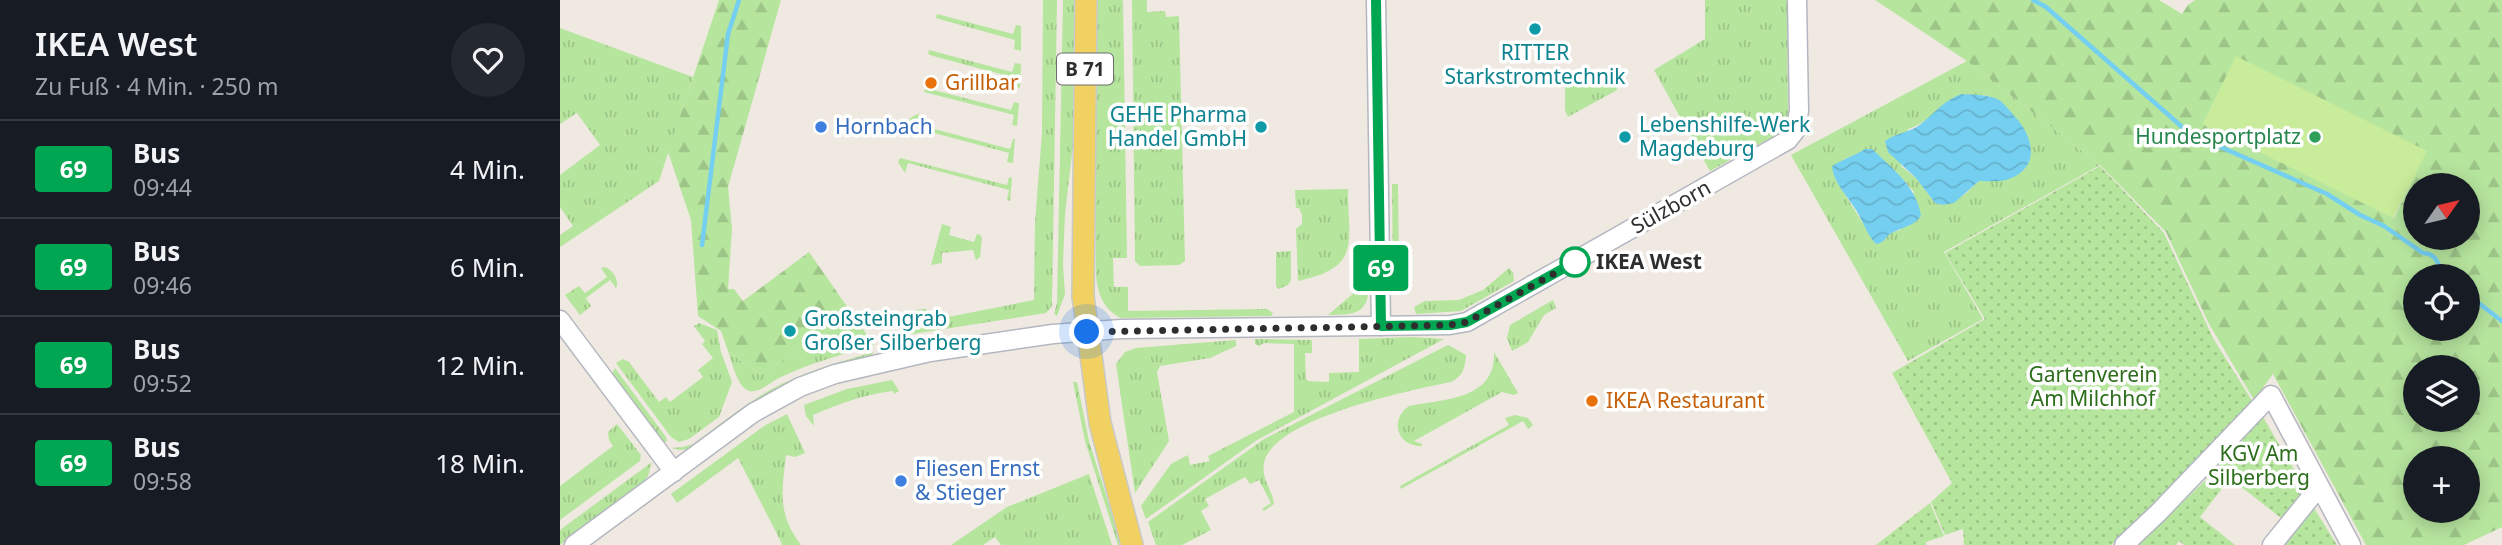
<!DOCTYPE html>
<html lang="de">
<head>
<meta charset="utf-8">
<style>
  :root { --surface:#171b24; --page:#242831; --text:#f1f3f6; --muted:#9ea1a6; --line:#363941 }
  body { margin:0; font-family:"Noto Sans",sans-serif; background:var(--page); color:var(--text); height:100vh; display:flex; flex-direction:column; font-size:26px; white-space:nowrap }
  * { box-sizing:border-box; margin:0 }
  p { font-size:23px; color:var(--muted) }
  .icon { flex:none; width:38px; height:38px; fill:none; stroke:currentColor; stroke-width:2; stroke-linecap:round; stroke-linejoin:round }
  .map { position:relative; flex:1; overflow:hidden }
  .side { display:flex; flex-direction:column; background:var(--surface); width:560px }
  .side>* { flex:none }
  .badge { padding:0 14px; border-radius:5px; font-size:24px; line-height:46px }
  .needle { width:46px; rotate:56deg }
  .buttons { position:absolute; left:1843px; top:173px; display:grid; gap:14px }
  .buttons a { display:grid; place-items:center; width:77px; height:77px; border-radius:50%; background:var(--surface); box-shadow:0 4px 18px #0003; font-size:35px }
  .you { position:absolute; width:35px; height:35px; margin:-18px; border:5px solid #fff; border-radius:50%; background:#1a73e8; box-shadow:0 0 0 10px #1a73e833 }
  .map>.badge { position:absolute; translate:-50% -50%; box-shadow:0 0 0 4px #fff }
  .round { display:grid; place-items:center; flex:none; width:74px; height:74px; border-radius:37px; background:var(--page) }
  .overview { display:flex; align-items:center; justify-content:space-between; height:119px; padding:0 35px }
  h1 { font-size:33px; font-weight:600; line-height:52px }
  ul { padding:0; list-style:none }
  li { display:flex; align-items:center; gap:21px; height:98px; padding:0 35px; border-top:2px solid var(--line) }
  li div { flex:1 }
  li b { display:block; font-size:26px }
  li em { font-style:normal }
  li .badge { min-width:77px; font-weight:700; text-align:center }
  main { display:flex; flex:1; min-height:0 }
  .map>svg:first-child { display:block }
</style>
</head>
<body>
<main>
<section class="side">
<div class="overview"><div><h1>IKEA West</h1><p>Zu Fuß · 4 Min. · 250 m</p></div><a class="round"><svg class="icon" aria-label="heart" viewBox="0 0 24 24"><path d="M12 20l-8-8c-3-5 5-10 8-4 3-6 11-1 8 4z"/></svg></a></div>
<ul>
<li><span class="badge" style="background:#00a651;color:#fff">69</span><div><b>Bus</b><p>09:44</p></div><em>4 Min.</em></li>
<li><span class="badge" style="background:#00a651;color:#fff">69</span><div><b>Bus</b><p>09:46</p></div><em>6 Min.</em></li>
<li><span class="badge" style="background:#00a651;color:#fff">69</span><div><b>Bus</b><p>09:52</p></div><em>12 Min.</em></li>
<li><span class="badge" style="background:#00a651;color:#fff">69</span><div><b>Bus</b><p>09:58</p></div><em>18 Min.</em></li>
</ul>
</section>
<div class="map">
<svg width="1942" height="545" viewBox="0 0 1942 545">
  <defs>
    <pattern id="grass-tufts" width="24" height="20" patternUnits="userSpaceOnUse" patternTransform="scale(1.75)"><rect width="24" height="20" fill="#b6e59e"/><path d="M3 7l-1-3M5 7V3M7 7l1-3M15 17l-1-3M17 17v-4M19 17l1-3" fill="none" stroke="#9dc588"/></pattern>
    <pattern id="forest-firs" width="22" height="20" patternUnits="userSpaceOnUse" patternTransform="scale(1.75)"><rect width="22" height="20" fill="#b6e59e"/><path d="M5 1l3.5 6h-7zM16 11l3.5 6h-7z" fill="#9dc588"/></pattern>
    <pattern id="park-dots" width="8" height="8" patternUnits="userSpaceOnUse" patternTransform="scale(1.75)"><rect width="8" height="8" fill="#b6e59e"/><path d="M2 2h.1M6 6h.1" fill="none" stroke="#9dc588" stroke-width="1.8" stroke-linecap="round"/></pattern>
    <pattern id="water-waves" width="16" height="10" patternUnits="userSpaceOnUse" patternTransform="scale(1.75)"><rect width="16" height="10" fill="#75cff0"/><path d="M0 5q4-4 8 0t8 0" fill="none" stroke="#66b2ce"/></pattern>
  </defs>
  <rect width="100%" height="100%" fill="#efe9e1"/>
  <g fill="url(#grass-tufts)" fill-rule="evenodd">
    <polygon points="483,0 497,0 492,306 486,313 346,335 342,327 343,319 355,310 366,309 368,321 474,300 475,222 482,133"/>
    <polygon points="503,0 518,0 518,102 505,214 503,265 505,294 497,316 494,314 497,303"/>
    <path d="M533,0H563L567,258H553L554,287H568V311L707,309L713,313L711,316L561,318C544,310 537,293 536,274Z"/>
    <polygon points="572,0 587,0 587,12 605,11 606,17 619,16 625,261 619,265 580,266 575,261"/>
    <polygon points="1145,0 1227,0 1227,4 1228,113 1225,127 1218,134 1150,171 1094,70 1145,39"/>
    <polygon points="377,14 453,34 456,25 461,26 461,51 454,49 455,40 386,21 376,18"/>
    <polygon points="0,28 133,77 99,181 0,247 0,235 13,226 0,207 0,175 40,145 17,113 0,124"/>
    <polygon points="369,50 452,72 455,63 461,64 460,88 453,86 455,78 373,56 368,54"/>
    <path d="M1407,61L1540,165L1384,252L1423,319L1348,361L1231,155ZM1402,94L1430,96L1419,181L1404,195L1375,203L1356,178L1341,166L1348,129C1368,123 1383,104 1402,94ZM1293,157L1337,173L1354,192L1340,230L1333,232L1316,244L1279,185L1284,159Z"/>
    <polygon points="1055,78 1057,90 1008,117 1005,110 1005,81"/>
    <polygon points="366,88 451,110 454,102 459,103 457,126 452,125 454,115 364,92"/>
    <polygon points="358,114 360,115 359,125 450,149 453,139 455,139 453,163 447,162 449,153 348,126 350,118"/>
    <polygon points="340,158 447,185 449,177 452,178 450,201 447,200 449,190 348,163 345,173 338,162"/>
    <polygon points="832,184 838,184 839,276 833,276"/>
    <path d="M788,189C788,244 802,267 738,281L736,229L742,224V215L739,208H736L735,190Z"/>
    <polygon points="382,224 391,227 389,235 414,242 417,234 420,235 422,238 420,257 416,260 413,250 382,253 382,263 371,265"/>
    <polygon points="731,251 731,280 728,285 719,289 716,286 716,252"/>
    <path d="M44,267C51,268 58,278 57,285L56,288L50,280L26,298L31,306L20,315L5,295L19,286L25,293L47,277L41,268Z"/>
    <polygon points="949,268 953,272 954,281 901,311 856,314 854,307 865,301 899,300 923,290"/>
    <path d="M809,280C810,313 797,315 768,315Z"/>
    <polygon points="993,300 996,308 984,315 968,342 952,351 947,338 950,325"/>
    <path d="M293,315L314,345C283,354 251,363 221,377C212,381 196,396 187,390C177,385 172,362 168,351L200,375Z"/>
    <polygon points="139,323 157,330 161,352 172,382 159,417 129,439 119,442 111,437 56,363 63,359 69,362 99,402 106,397 110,402 143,377 138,370 153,358 142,344 145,341 134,326"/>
    <polygon points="852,337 884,339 697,440 586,519 581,506 611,464 628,455 630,465 650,461 648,456 734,412 734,344 704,343 699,346 695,344 695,339 752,340 752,353 745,353 746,379 748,381 769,382 769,373 799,372 799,339"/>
    <polygon points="676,340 676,346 650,358 600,366 597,372 609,441 575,493 556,364 565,352 576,348"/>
    <path d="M888,345L906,355C905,368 903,376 891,382C851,390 713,418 704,463C701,479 712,489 714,504L704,511L702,509L711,503L699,480L690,484L685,477L645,499L649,506L641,511L651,530L622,545H596L588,522L704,439Z"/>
    <path d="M314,352L309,359L130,449L120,450L112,448L123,447L133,444C158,426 183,405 210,390C243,372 278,362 314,352Z"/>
    <path d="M934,352L958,393L954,395L942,392L854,441L862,444V446C837,447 829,419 849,406C884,399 936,400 934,352Z"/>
    <polygon points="55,368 106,437 107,441 104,443 51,376"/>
    <path d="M332,380L339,391L334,394L333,391C305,394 279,404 253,415L254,426L246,416L244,405L287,389Z"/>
    <polygon points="513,382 517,382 529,441 562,545 558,545 525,441"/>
    <path d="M227,414L245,453L235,457L226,455C222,492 217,513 241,545H222L221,542L178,458L117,503L111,494L204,426Z"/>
    <polygon points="955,415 968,418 973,425 968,429 963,421 841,489 840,486 949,425 945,418"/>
    <polygon points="57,424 81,455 80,461 0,520 0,486 53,446 49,440 48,432"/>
    <polygon points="92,462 88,476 77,490 0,545 0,530"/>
    <polygon points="529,474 552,545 441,545 435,537 423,545 391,545 447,507"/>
  </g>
  <g fill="url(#forest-firs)" fill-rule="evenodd">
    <polygon points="159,0 221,0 168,187 172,229 168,289 174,289 183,301 249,252 293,315 200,375 168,351 161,331 138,316 131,220 108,152"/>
    <path d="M1315,0H1599L1622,14L1628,5L1635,0H1942V527L1904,545H1806L1713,374L1694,400L1649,324L1606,232L1540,165L1407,61ZM1676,57L1866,151L1834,218L1643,124ZM1855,186H1908V238H1855ZM1855,276H1908V329H1855ZM1855,368H1908V420H1855ZM1855,458H1908V511H1855Z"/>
  </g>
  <g fill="url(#park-dots)">
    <polygon points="1540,166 1604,233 1653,338 1694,404 1607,494 1551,545 1404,545 1403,529 1385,535 1371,502 1392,483 1332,373 1425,319 1385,253"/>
    <polygon points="1703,417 1749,495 1726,522 1670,478 1640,517 1675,545 1624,545 1619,541 1616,545 1578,545 1653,473"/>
    <polygon points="1370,503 1384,536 1366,542 1366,545 1316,545"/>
    <polygon points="1752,505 1777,545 1721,545"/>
  </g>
  <polygon fill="#c9ec9a" points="1676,56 1867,151 1833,218 1643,124"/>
  <g fill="url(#water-waves)">
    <path d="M1402,94C1414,95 1428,94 1439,100C1446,105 1452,114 1458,120C1476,143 1478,170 1446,180C1438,182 1427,181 1419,181L1394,203L1383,205L1375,203L1356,178L1328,152L1325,141C1336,133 1351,132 1361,124C1374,113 1386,99 1402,94Z"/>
    <path d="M1305,149H1312C1332,168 1357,187 1361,216C1353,227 1341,227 1330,234C1324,239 1324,243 1316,244C1307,235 1303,221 1296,210C1287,195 1274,184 1272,166C1283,159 1294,156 1305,149Z"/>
  </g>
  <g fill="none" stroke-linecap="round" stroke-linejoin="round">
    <g stroke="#75cff0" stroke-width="4.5">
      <path d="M1473,0L1486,7L1629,133L1767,194L1800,215L1824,226L1863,253C1879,254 1877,266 1885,276"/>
      <polyline points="142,245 168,34 179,0"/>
      <polyline points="1908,295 1942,321"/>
    </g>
    <defs>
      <g id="minor">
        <polyline points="816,0 821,326"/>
        <polyline points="0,320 114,472"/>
        <polyline points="14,545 193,413 240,387 275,374 370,352 493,334 561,329 890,325 907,322 1228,140 1235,131 1239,111 1237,0"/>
        <polyline points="1564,545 1598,513 1711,395 1791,545"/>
        <polyline points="1712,545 1759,487"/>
      </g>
      <polyline id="major" points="526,0 523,296 540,423 572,545"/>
    </defs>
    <use href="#minor" stroke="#b4b7c1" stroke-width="21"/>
    <use href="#major" stroke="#c9c9c9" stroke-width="24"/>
    <use href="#minor" stroke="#fff" stroke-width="18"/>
    <use href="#major" stroke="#f2d163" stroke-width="21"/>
  </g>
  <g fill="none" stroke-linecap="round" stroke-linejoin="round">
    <defs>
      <polyline id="line" points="816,0 821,326 890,325 907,322 1015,262"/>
    </defs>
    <use href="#line" stroke="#fff" stroke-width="16"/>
    <use href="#line" stroke="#00a651" stroke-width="10"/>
    <polyline stroke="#2e2e2e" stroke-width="7" stroke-dasharray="0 12.6" points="527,332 890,325 907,322 1015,262"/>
  </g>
  <g fill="#0f9aa8" stroke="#fff" stroke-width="2.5">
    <circle cx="975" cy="29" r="7"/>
    <circle cx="701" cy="127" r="7"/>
    <circle cx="1065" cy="137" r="7"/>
    <circle cx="230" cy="331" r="7"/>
  </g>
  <g fill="#e8710a" stroke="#fff" stroke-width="2.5">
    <circle cx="371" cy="83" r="7"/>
    <circle cx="1032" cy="401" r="7"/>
  </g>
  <g fill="#3f7fe0" stroke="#fff" stroke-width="2.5">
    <circle cx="261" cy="127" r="7"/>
    <circle cx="341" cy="481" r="7"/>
  </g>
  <circle fill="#2e9e5b" stroke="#fff" stroke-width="2.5" cx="1755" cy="137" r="7"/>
  <circle fill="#fff" stroke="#00a651" stroke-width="3.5" cx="1015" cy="262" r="14"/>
  <g text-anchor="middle" stroke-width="7" stroke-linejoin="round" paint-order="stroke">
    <rect fill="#fff" stroke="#6d6d6d" stroke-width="2" x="497" y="53.5" width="56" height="31" rx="5"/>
    <g font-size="19" font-weight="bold" fill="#2e2e2e">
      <text x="525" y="76">B 71</text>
    </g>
    <g font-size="21" fill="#0d838f" stroke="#fff" text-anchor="start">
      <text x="975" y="60" text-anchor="middle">RITTER<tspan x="975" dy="24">Starkstromtechnik</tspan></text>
      <text x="687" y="122" text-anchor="end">GEHE Pharma<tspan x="687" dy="24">Handel GmbH</tspan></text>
      <text x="1079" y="132">Lebenshilfe-Werk<tspan x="1079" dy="24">Magdeburg</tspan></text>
      <text x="244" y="326">Großsteingrab<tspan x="244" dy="24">Großer Silberberg</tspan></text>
    </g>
    <g font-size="21" fill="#c56008" stroke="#fff" text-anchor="start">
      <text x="385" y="90">Grillbar</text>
      <text x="1046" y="408">IKEA Restaurant</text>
    </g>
    <g font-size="21" fill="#366cbe" stroke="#fff" text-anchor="start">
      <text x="275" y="134">Hornbach</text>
      <text x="355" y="476">Fliesen Ernst<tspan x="355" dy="24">&amp; Stieger</tspan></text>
    </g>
    <g font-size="21" fill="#27864d" stroke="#fff" text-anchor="end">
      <text x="1741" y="144">Hundesportplatz</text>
    </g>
    <g font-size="21" fill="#2e2e2e" stroke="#fff">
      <text transform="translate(1111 207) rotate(-29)" y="7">Sülzborn</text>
    </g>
    <g font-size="21" font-weight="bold" fill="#2e2e2e" stroke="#fff" text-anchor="start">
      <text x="1036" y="269">IKEA West</text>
    </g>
    <g font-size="21" fill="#2c6e1b" stroke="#fff">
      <text x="1533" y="382">Gartenverein<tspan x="1533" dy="24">Am Milchhof</tspan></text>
      <text x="1699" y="461">KGV Am<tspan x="1699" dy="24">Silberberg</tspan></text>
    </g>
  </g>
</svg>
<div class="buttons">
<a><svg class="needle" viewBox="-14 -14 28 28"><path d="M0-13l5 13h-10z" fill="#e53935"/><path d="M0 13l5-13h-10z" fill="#9ea1a6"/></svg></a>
<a><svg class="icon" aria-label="locate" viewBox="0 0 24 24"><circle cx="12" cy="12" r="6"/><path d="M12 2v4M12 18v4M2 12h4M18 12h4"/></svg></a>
<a><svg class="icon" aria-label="layers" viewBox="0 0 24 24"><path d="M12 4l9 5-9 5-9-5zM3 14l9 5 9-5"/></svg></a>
<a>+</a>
</div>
<div class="you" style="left:527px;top:332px"></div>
<b class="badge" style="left:821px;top:268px;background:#00a651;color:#fff">69</b>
</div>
</main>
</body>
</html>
